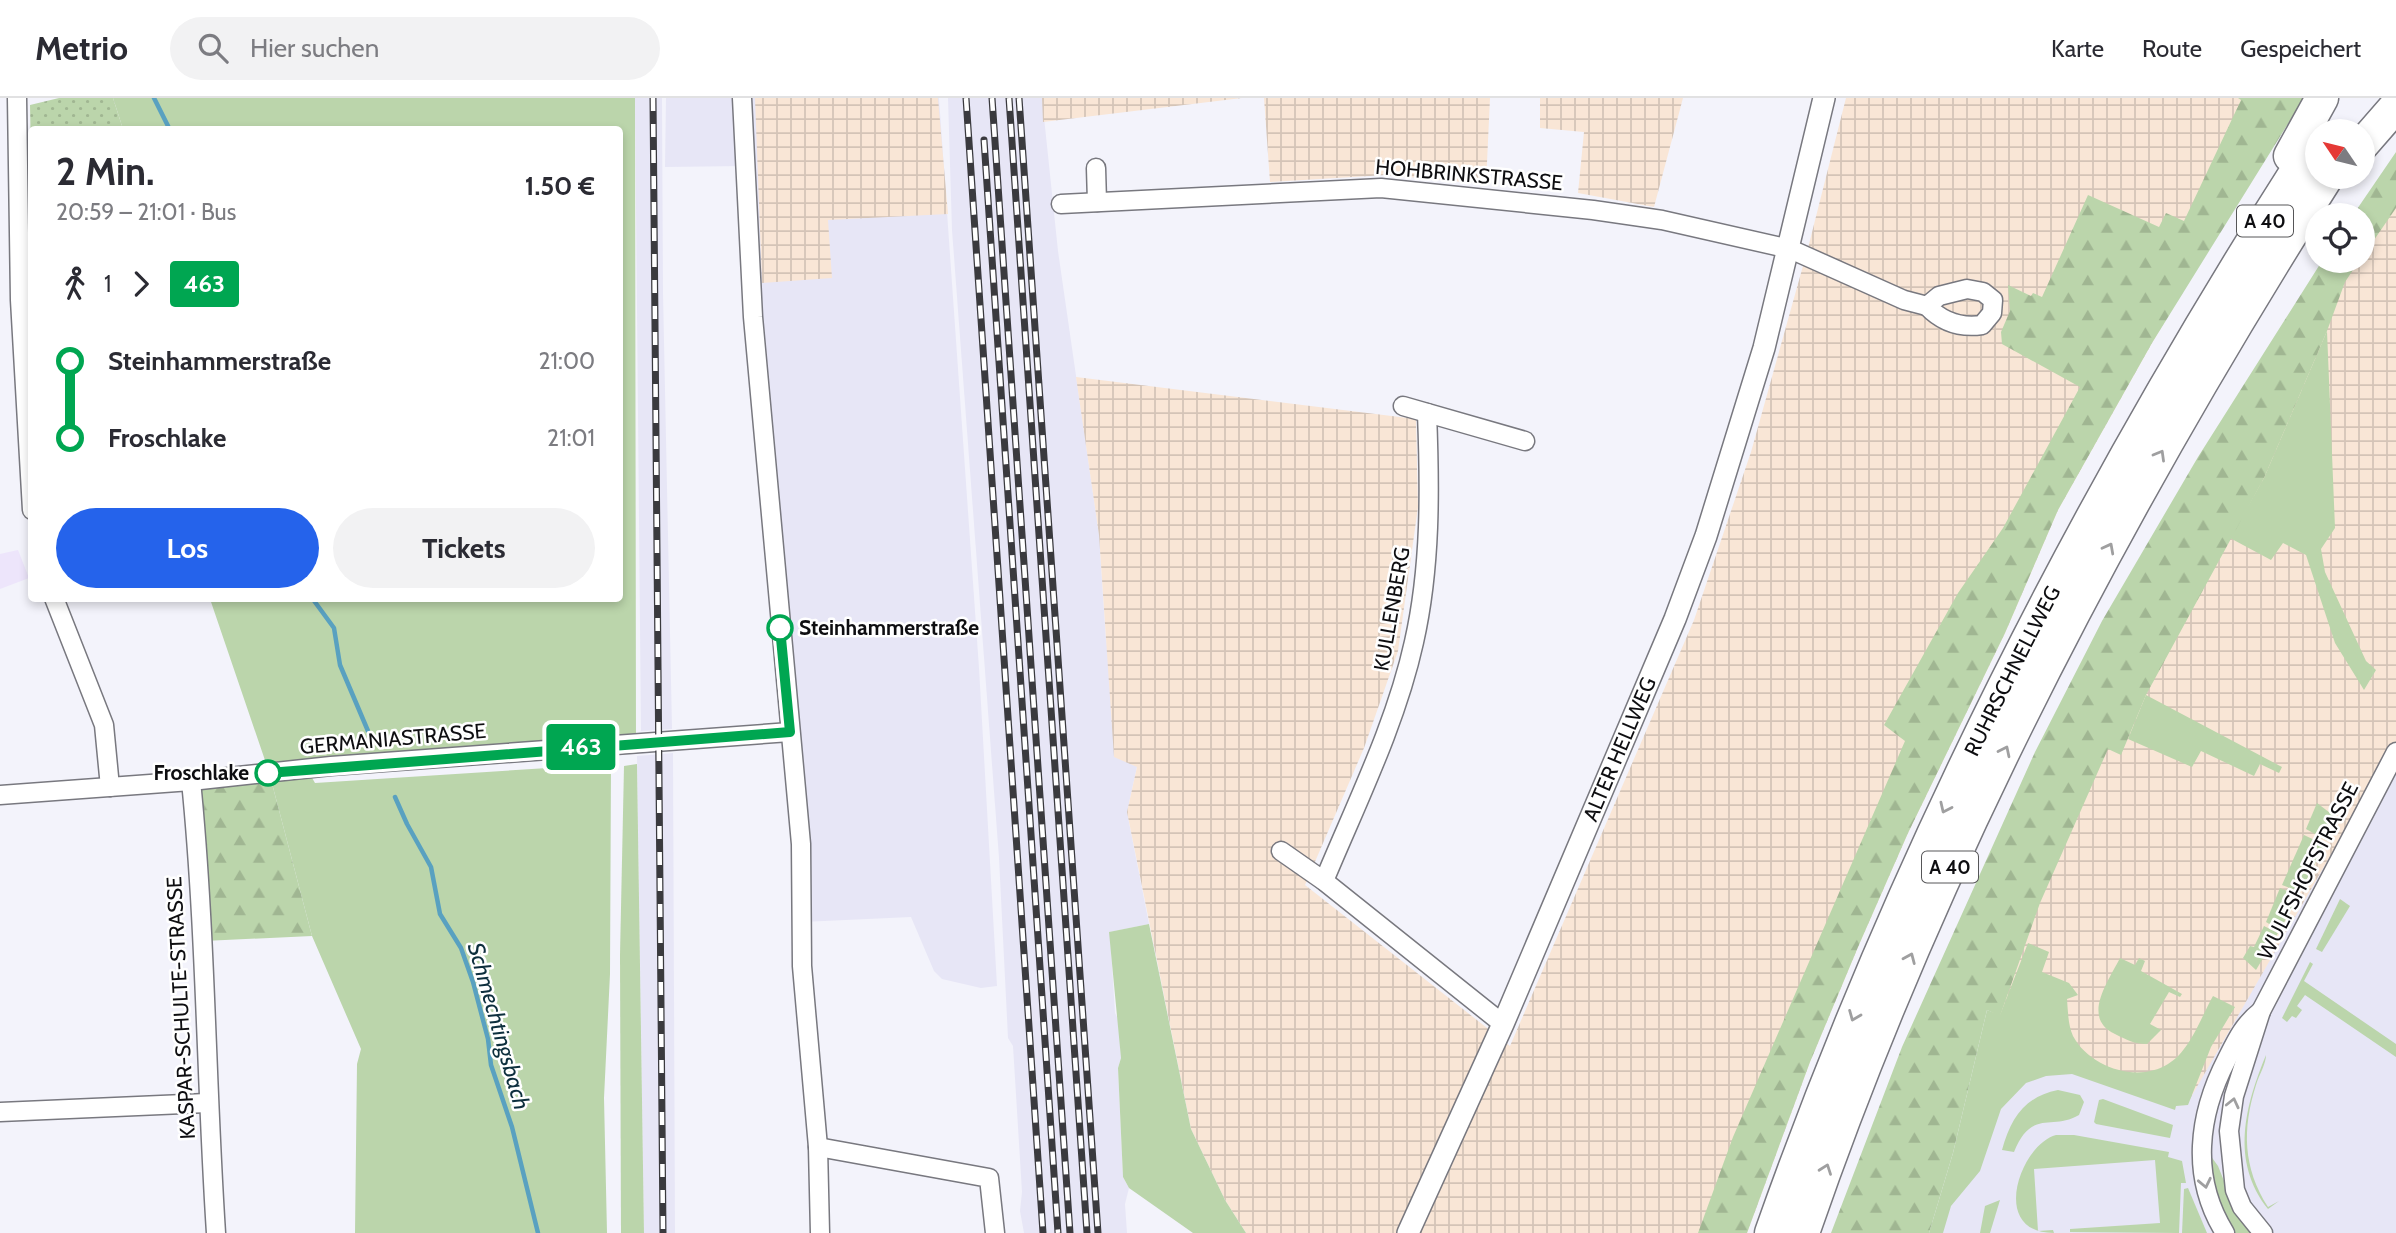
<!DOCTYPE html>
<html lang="de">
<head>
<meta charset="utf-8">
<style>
  :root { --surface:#fff; --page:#f2f2f3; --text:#2b2b33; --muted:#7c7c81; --line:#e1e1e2; --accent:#2563eb }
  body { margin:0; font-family:Cabin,sans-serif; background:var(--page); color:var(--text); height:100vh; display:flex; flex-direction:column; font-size:26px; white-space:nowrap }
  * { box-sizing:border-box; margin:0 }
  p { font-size:23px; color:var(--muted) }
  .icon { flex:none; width:38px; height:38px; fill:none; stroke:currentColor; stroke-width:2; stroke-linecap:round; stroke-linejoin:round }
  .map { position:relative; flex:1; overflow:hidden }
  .side { position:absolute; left:28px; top:28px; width:595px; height:476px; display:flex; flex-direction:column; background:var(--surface); border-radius:7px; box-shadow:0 4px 10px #0003 }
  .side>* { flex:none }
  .badge { padding:0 14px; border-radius:5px; font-size:24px; line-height:46px }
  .needle { width:46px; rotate:305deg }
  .tools { position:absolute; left:2305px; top:21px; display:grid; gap:14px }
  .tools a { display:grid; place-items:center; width:70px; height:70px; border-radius:50%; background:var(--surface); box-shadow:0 4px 10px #0003; font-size:35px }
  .map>.badge { position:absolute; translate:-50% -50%; box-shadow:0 0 0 4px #fff }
  .legs { display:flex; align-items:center; gap:10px; height:77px; padding:0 28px; font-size:23px }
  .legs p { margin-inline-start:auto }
  .head { display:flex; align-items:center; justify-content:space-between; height:119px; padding:0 28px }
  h1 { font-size:38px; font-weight:700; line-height:52px }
  .primary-button { display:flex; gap:14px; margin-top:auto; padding:14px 28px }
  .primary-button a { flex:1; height:80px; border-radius:42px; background:var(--accent); color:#fff; font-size:28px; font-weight:700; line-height:80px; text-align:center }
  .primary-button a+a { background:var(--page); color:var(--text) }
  ul { padding:0 28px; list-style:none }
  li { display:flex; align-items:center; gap:24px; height:77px; font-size:26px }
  li i { display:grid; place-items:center; width:10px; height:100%; margin:0 9px; background:currentColor }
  li i::after { content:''; width:18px; height:18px; margin:-9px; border:5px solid; border-radius:50%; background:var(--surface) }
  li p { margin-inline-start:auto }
  li:first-child i { background:linear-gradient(#0000 50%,currentColor 0) }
  li:last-child i { background:linear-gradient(currentColor 50%,#0000 0) }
  header { display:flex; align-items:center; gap:42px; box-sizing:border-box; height:98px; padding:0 35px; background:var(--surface); border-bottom:2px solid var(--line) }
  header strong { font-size:33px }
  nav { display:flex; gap:38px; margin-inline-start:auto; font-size:24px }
  .search { width:490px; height:63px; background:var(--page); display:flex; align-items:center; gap:18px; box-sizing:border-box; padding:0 24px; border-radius:38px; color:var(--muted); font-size:26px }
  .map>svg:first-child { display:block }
</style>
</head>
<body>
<header>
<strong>Metrio</strong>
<div class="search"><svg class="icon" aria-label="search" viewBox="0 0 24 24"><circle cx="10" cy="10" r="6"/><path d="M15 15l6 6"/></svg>Hier suchen</div>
<nav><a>Karte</a><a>Route</a><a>Gespeichert</a></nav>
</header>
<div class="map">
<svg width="2396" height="1135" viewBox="0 0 2396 1135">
  <defs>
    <pattern id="industrial-grid" width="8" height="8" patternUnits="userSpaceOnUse" patternTransform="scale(1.75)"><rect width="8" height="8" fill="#f9e6d6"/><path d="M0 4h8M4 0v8" fill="none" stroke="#d4c4b7"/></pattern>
    <pattern id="forest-firs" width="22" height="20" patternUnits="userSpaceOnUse" patternTransform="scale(1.75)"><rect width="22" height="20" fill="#bbd5ab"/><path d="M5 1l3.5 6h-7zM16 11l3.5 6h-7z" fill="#a0b692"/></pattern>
    <pattern id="park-dots" width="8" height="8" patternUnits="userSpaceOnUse" patternTransform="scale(1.75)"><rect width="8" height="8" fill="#bbd5ab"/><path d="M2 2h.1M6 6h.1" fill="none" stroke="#a0b692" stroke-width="1.8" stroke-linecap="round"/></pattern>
  </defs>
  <rect width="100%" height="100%" fill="#f3f3fb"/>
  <g fill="#e7e6f6">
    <polygon points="635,0 662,0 663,195 672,631 641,633"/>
    <polygon points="666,0 939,0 979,570 997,888 981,890 942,881 934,873 911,819 802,824 744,68 665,69"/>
    <polygon points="948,0 1042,0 1058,153 1099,437 1106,543 1137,669 1127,714 1149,826 1110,834 1115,915 1119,923 1121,960 1118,970 1123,1079 1129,1090 1125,1106 1127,1135 1024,1135 1020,1113 1022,1094 1013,948 1008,940 999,760 952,132"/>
    <polygon points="2396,644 2396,1135 1935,1135 1991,916 2187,1005"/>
    <polygon points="673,655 675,1135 644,1135 637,658"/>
  </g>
  <g fill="url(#industrial-grid)">
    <polygon points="755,0 938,0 948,116 828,122 832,180 762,185"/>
    <polygon points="1042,0 1242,0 1043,24"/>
    <polygon points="1264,0 1490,0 1486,86 1386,77 1270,84"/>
    <polygon points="1540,0 1683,0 1654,109 1578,95 1584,34 1540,30"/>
    <polygon points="1846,0 2299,0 2152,245 2058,412 2005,535 1908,735 1858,849 1810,964 1747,1135 1246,1135 1225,1102 1191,1031 1127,714 1137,669 1114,659 1099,437 1076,279 1416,321 1418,409 1398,553 1364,650 1305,787 1510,948 1694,522 1751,354 1808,150"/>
    <polygon points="2396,102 2396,644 2187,1006 1991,916 2086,685 2353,163 2362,163 2363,150"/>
  </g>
  <polygon fill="#ede5fb" points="18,452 29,480 0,491 0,456"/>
  <g fill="#bbd5ab">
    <polygon points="113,0 635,0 636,645 307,671 315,685 611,666 610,876 604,1000 607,1135 355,1135 357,966 361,951 312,838 269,674 210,501 620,500 620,32 123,31"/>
    <polygon points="2327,233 2335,430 2321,451 2325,474 2366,563 2376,572 2364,592 2335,545 2306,457 2283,445 2271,462 2230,440 2264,380"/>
    <polygon points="2146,597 2282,669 2279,675 2260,666 2254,678 2201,653 2192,669 2128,641"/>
    <polygon points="637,666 644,1135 621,1135 620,857 624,668"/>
    <polygon points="2317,705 2338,721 2327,743 2306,731"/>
    <polygon points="2304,737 2325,747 2300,794 2282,787"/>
    <polygon points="2280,790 2299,798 2282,828 2276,830 2266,824"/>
    <polygon points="2340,801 2350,808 2322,854 2316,851"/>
    <polygon points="1149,826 1191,1031 1225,1102 1246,1135 1193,1135 1129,1090 1123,1079 1118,970 1121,960 1109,834"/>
    <polygon points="2264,828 2278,835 2256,872 2243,860 2250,848 2254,849"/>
    <path d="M2028,845L2049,854L2042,874L2069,885L2078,897L2067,901C2068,914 2068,927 2073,938C2090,970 2138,985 2168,966C2190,953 2201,919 2213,898L2235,909L2211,949L2188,1007L2176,1008L2175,1012L2072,976L2046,978L2026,985L2001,1011L1980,1073L1951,1108L1943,1135H1929L1953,1055L1987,912L2000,917Z"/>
    <path d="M2120,860L2135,867L2139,860L2145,863L2141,873L2182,896L2180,899L2169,894L2150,926L2161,932L2147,946C2134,946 2127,942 2115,936C2081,920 2108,884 2120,860Z"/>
    <polygon points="2310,864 2313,866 2304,883 2396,946 2396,959 2305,897 2297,908 2302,912 2296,920 2292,918 2287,924 2282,920"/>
    <path d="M2266,957C2266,966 2259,977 2256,987C2242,1031 2243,1070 2268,1109L2279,1103L2268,1111C2230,1063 2245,1008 2266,957Z"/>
    <path d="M2058,992L2080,997L2084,1004L2079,1017C2052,1033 2032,1010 2014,1054L2002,1052C2011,1020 2024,999 2058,992Z"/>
    <polygon points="2103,1001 2173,1027 2170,1040 2096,1026 2094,1024 2099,1002"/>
    <path d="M2056,1037H2074L2169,1054L2168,1059L2182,1063L2186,1085H2181L2179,1135L2070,1134V1131L2160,1125L2155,1062L2034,1071L2038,1133L2053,1132L2054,1135C1988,1135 2021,1046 2056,1037Z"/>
    <path d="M2210,1057L2218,1068L2236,1113L2251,1135H2235C2218,1110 2211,1086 2210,1057Z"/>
    <polygon points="2188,1090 2207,1135 2182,1135 2184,1091"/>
    <polygon points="2000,1102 1990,1135 1980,1135 1985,1108"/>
  </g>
  <g fill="url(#forest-firs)">
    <polygon points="2238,0 2304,0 2152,245 2058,412 2005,535 1908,735 1858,849 1810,964 1747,1135 1698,1135 1733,1039 1905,643 1884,627 1958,495 2003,430 2080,289 2002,246 2001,234 2010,213 2008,187 2031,198 2033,195 2042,199 2088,97 2159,129 2166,115 2184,123 2241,2"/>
    <polygon points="2396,54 2396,110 2363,158 2362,117 2353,117"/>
    <polygon points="2322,163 2359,163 2345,184 2327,233 2264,380 2146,597 2121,657 2108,651 2040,805 2000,918 1987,912 1953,1055 1929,1135 1831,1135 1902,949 2035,654 2102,523 2198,359"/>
    <polygon points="269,674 312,838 204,843 191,683"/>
  </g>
  <polygon fill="url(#park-dots)" points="59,0 113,0 123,31 32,32 31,59 30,7"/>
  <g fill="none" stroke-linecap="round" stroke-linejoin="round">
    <g stroke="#59a1c0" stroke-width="4.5">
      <polyline points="154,0 170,32"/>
      <polyline points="312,500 334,530 340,567 368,633"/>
      <polyline points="395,699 407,726 431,769 440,816 461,850 473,884 488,941 491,967 512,1029 538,1135"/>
    </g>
    <defs>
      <g id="minor">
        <polyline points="17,0 20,202 32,412"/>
        <polyline points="742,0 753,219 801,746 802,868 818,1049 820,1135"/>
        <polyline points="1096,70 1097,104"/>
        <polyline points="1061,106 1381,90 1593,112 1662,122 1790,151 1904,202 1927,208"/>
        <path d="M1967,191L1983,194L1993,202L1992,215L1982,227C1961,230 1942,224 1927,208L1939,198Z"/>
        <polyline points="1403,308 1525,343"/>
        <polyline points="54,500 104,627 110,689"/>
        <path d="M191,683C206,833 206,984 216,1135"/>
        <polyline points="0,697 191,683 331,668 790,634"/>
        <polyline points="1281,753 1324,783 1503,926"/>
        <path d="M1324,783C1356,706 1396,626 1414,544C1431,469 1430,390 1427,315"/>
        <polyline points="0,1014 207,1005"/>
        <polyline points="818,1049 989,1080 995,1135"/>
        <path d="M2225,1135C2190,1079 2198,1017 2227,961C2237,941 2244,926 2261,913"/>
        <polyline points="2263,1135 2242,1109 2235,1092 2229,1033 2234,998 2261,913 2396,654"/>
      </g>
      <g id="tertiary">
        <path id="s1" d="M1408,1135L1503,926L1675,521L1706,438L1764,250L1824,0"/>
      </g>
      <g id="motorway">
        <polyline points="2362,47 2396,8"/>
        <polyline points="2290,58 2322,0"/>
        <path id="s2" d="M1771,1135C1907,750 2096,384 2317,41"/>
        <path d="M1803,1135C1931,763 2117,410 2327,79"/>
      </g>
    </defs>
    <use href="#minor" stroke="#78787f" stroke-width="21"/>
    <use href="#tertiary" stroke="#78787f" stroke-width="24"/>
    <use href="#motorway" stroke="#78787f" stroke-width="35"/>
    <use href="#minor" stroke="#fff" stroke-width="18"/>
    <use href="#tertiary" stroke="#fff" stroke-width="21"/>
    <use href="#motorway" stroke="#fff" stroke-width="32"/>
    <defs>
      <g id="rail">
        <polyline points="653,0 663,1135"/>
        <polyline points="966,0 1043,1135"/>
        <polyline points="992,0 1070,1135"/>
        <polyline points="1009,0 1087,1135"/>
        <polyline points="1019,0 1098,1135"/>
        <polyline points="984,42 1058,1135"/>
      </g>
    </defs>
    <use href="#rail" stroke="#3a3a3e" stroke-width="7"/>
    <use href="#rail" stroke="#fff" stroke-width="4.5" stroke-dasharray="13" stroke-linecap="butt"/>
  </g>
  <defs><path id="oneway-chevron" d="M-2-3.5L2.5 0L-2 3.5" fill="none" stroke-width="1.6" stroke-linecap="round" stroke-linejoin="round" transform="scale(1.75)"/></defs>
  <g stroke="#9f9fa0">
    <use href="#oneway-chevron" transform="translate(2160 357) rotate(-60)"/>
    <use href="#oneway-chevron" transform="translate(2109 450) rotate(-62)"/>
    <use href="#oneway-chevron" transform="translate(2005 653) rotate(-64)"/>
    <use href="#oneway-chevron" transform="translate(1945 710) rotate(115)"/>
    <use href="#oneway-chevron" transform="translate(1910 860) rotate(-67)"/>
    <use href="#oneway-chevron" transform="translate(1854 918) rotate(112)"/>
    <use href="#oneway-chevron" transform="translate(2233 1005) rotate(-77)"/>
    <use href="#oneway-chevron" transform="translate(1826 1071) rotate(-70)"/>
    <use href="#oneway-chevron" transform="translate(2205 1085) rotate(78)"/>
  </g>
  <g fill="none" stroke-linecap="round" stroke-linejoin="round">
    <defs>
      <polyline id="line-1" points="268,675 790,634 780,530"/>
    </defs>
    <use href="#line-1" stroke="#fff" stroke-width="16"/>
    <use href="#line-1" stroke="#00a651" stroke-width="10"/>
  </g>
  <g fill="#fff" stroke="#00a651" stroke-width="3.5">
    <circle cx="780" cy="530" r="12"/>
    <circle cx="268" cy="675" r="12"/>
  </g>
  <g text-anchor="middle" stroke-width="5" stroke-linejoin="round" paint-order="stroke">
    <g fill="#fff" stroke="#565658" stroke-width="2">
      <rect x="2237" y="107.5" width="56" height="31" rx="5"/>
      <rect x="1922" y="753.5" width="56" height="31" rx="5"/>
    </g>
    <g font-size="19" font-weight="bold" fill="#0e0e11">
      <text x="2265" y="130">A 40</text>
      <text x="1950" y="776">A 40</text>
    </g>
    <g font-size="21" fill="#0e0e11" stroke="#fff">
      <text transform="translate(1469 77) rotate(5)" y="7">HOHBRINKSTRASSE</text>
      <text transform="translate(1392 511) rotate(-80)" y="7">KULLENBERG</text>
      <text dy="7" stroke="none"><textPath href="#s2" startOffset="612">RUHRSCHNELLWEG</textPath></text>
      <text transform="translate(393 641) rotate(-5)" y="7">GERMANIASTRASSE</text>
      <text dy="7" stroke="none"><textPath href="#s1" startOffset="528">ALTER HELLWEG</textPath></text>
      <text transform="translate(2308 773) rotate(-63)" y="7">WULFSHOFSTRASSE</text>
      <text transform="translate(181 910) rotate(-93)" y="7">KASPAR-SCHULTE-STRASSE</text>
    </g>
    <g font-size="21" font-weight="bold" fill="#0e0e11" stroke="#fff" text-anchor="start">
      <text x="799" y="537">Steinhammerstraße</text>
      <text x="249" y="682" text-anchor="end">Froschlake</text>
    </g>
    <g font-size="23" font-style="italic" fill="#0d2f3d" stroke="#fff">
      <text transform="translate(499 928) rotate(74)" y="8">Schmechtingsbach</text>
    </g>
  </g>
</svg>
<div class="tools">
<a><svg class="needle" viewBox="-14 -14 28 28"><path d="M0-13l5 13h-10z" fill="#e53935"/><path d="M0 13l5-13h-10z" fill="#7c7c81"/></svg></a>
<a><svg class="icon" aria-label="locate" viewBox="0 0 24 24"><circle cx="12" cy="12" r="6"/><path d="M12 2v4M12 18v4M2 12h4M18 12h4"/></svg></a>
</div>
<b class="badge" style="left:581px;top:649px;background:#00a651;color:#fff">463</b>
<section class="side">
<div class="head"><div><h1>2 Min.</h1><p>20:59 – 21:01 · Bus</p></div><b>1.50 €</b></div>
<div class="legs"><svg class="icon" aria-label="walk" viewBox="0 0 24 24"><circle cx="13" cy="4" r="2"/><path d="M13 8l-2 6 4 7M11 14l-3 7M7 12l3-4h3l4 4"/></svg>1<svg class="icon" aria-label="forward" viewBox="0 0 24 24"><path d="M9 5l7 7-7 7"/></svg><b class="badge" style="background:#00a651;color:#fff">463</b></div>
<ul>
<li><i style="color:#00a651"></i><b>Steinhammerstraße</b><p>21:00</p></li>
<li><i style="color:#00a651"></i><b>Froschlake</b><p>21:01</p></li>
</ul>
<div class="primary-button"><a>Los</a><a>Tickets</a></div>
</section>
</div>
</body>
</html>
